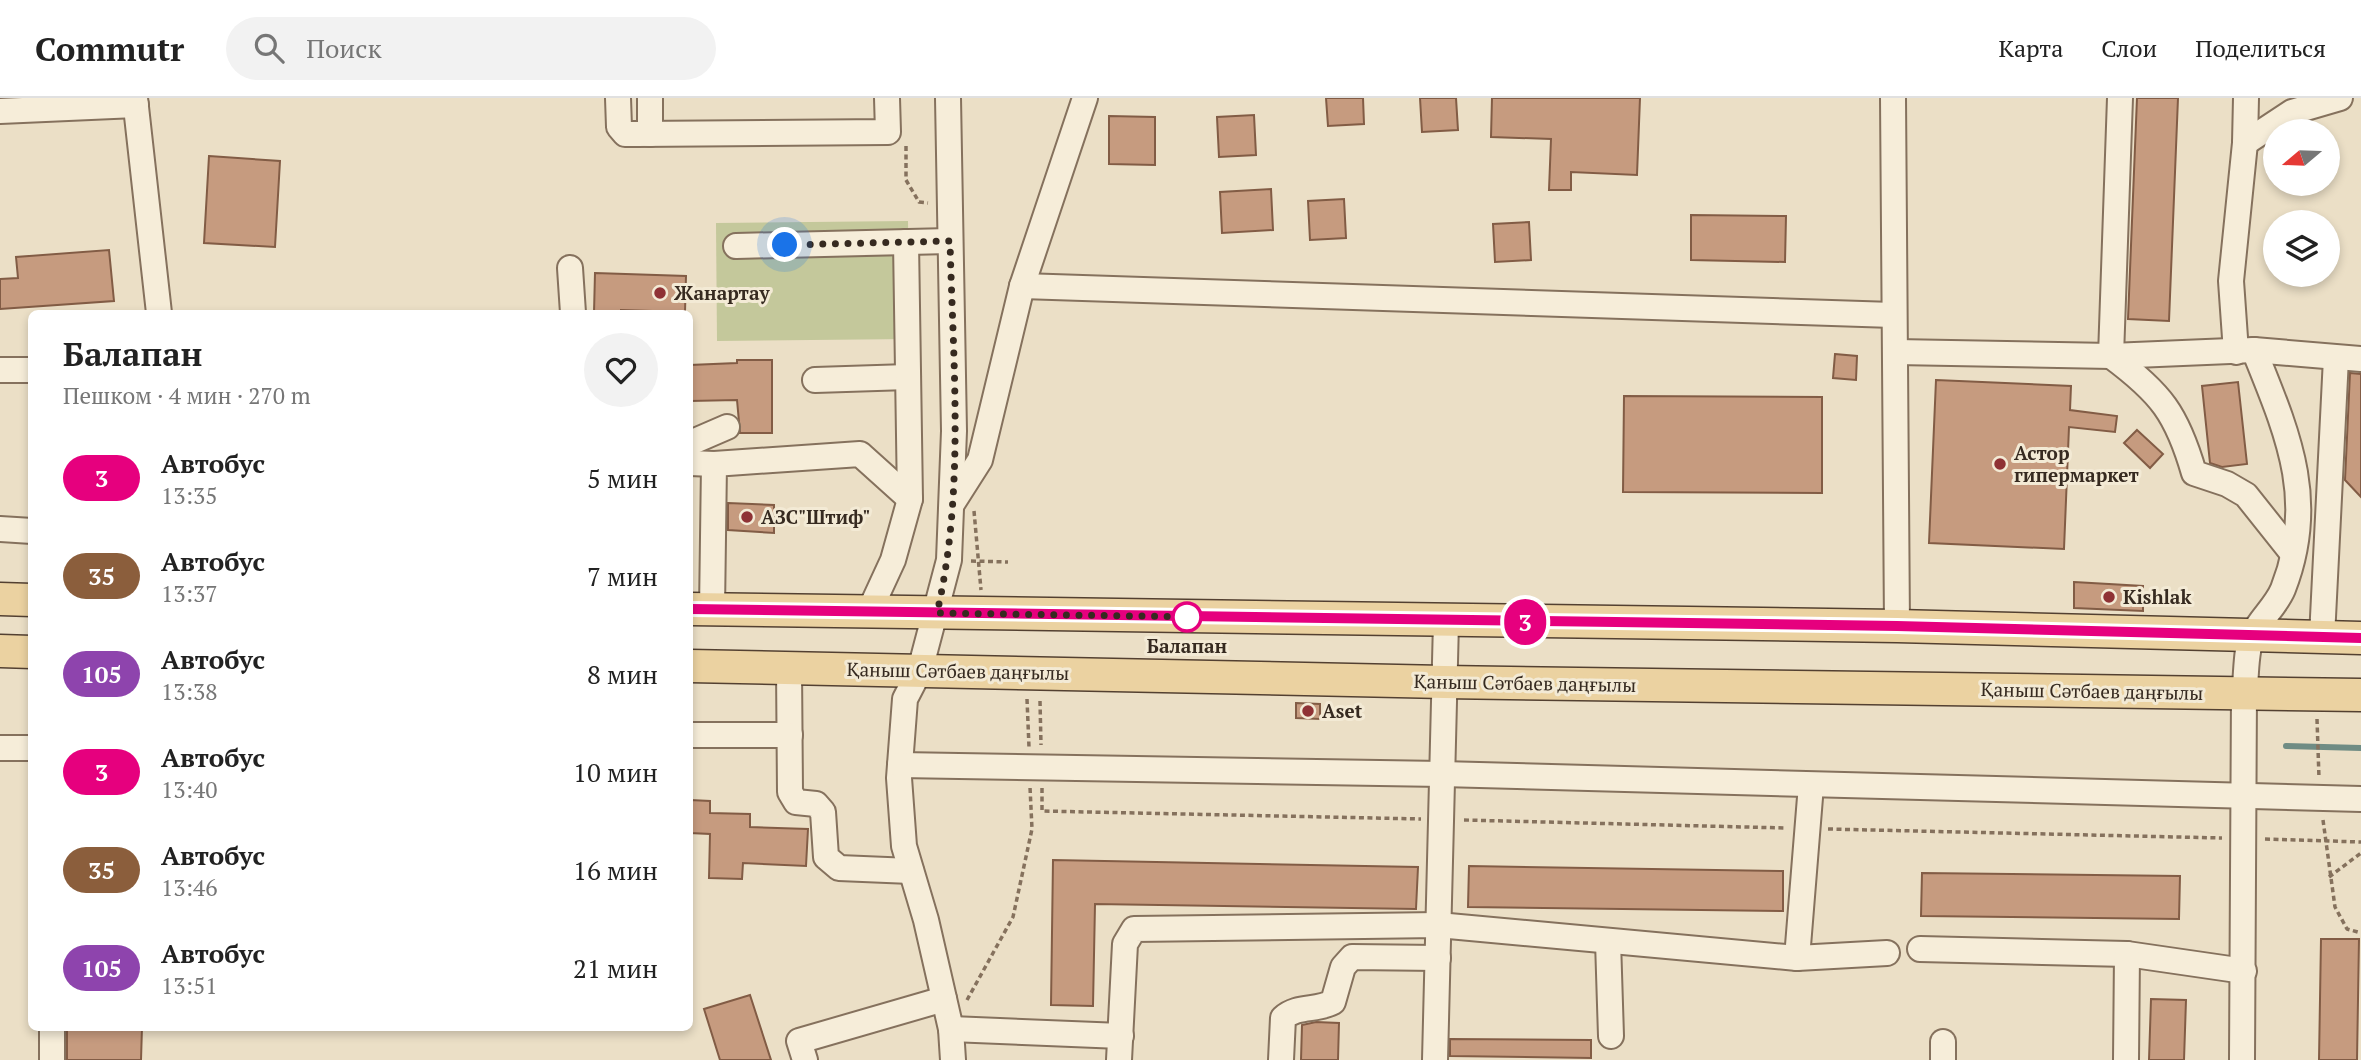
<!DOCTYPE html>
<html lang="ru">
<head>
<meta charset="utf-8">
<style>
  :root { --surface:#fff; --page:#f2f2f2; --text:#222; --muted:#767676; --line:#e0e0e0 }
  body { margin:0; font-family:"PT Serif",serif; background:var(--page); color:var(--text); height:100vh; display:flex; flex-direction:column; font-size:26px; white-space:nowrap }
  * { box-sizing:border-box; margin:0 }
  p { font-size:23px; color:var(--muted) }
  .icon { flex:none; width:38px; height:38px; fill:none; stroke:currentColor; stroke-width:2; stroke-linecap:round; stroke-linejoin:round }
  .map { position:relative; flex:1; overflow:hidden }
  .sheet { position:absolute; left:28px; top:212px; width:665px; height:721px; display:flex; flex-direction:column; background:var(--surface); border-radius:10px; box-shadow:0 4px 10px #0003 }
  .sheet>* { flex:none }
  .badge { padding:0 14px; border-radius:23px; font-size:24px; line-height:46px }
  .needle { width:46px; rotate:251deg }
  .controls { position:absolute; left:2263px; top:21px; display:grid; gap:14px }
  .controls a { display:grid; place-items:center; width:77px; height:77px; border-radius:50%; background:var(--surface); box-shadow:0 4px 10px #0003; font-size:35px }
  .you { position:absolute; width:35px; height:35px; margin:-18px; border:5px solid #fff; border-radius:50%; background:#1a73e8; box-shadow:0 0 0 10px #1a73e833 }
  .map>.badge { position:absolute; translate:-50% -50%; box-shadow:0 0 0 4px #fff }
  .round { display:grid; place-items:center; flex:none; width:74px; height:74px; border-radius:37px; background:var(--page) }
  .head { display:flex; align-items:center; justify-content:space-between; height:119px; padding:0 35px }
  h1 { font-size:33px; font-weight:600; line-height:52px }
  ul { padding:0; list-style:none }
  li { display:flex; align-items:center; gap:21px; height:98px; padding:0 35px }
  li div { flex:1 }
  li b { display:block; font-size:26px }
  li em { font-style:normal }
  li .badge { min-width:77px; font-weight:700; text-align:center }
  header { display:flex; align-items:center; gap:42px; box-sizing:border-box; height:98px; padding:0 35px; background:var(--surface); border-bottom:2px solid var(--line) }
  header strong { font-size:33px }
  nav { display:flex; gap:38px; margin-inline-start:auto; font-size:24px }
  .search { width:490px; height:63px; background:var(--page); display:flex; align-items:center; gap:18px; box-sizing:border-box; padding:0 24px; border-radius:38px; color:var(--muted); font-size:26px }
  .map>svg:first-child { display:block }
</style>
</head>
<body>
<header>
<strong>Commutr</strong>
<div class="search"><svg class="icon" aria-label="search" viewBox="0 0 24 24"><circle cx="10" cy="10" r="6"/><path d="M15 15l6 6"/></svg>Поиск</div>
<nav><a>Карта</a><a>Слои</a><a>Поделиться</a></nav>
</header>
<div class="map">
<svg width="2361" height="962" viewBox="0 0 2361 962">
  <rect width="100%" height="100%" fill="#ebdfc6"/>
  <polygon fill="#c4c89b" points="908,123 910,241 717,243 716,125"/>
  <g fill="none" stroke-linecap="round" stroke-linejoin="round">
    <polyline stroke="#6f8c84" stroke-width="6" points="2286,648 2361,650"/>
  </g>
  <g fill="#c69b7f" stroke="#825c45" stroke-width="2">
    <polygon points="1326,0 1363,0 1364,26 1328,28"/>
    <polygon points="1420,0 1456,0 1458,32 1422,34"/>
    <polygon points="1492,0 1640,0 1637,77 1571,74 1571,92 1549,92 1551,41 1491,39"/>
    <polygon points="2137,0 2178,0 2169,223 2128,221"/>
    <polygon points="1254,17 1256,57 1219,59 1217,19"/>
    <polygon points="1109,18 1155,19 1155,67 1109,66"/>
    <polygon points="209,58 280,63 275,149 204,145"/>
    <polygon points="1271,91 1273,132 1222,135 1220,94"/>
    <polygon points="1344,101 1346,140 1310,142 1308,103"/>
    <polygon points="1691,117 1786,118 1785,164 1691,162"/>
    <polygon points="1529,124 1531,162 1495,164 1493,126"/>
    <polygon points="109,152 114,203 0,211 0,181 18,180 16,159"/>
    <polygon points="595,175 686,178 685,214 621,212 621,215 594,215"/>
    <polygon points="1835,256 1857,258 1856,282 1833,280"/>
    <polygon points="737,262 772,262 772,335 740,335 737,302 690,303 690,267 737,265"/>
    <polygon points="2350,275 2361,276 2361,399 2345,382"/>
    <polygon points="1936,282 2071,288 2070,312 2117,318 2115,334 2069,329 2064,451 1929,445"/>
    <polygon points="2238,284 2247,366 2222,369 2210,365 2202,288"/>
    <polygon points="1624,298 1822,299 1822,395 1623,394"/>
    <polygon points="2137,332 2163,356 2150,370 2124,345"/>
    <polygon points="728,405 774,407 774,435 728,432"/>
    <polygon points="2074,484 2143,488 2143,513 2074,510"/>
    <polygon points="1296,605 1320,606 1320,621 1296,620"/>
    <polygon points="690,702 710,703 710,715 750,716 750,729 808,731 806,768 743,765 742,781 709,780 710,736 690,735"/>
    <polygon points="1053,762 1418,769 1416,811 1095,806 1093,908 1051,907"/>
    <polygon points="1469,768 1783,773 1783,813 1468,809"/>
    <polygon points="1922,775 2180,778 2179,821 1921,818"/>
    <polygon points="2321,841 2359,841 2357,962 2319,962"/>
    <polygon points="750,897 771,962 720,962 704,911"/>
    <polygon points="2151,901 2186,902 2184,962 2149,962"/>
    <polygon points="1316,924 1339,925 1338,962 1301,962 1302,927"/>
    <polygon points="67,929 142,929 141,962 67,962"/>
    <polygon points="1450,941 1591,942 1591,960 1450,958"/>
  </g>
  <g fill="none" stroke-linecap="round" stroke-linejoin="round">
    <defs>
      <g id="minor">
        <polyline points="135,0 159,215"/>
        <polyline points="618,0 619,29 625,36 637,36 888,34 887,0"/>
        <polyline points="650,0 650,36"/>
        <polyline points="948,0 954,333 949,462 920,572 905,601 899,680 904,748 926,822 951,931 953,962"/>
        <polyline points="1893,0 1897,528"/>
        <path d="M2120,0L2111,258C2161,295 2177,316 2194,375L2227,386L2246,397L2293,456"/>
        <polyline points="0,13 136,7"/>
        <polyline points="2245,45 2292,14 2340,0"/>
        <polyline points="736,148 950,143"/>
        <polyline points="570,170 573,215"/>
        <polyline points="1022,188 1893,217"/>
        <polyline points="1896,254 2111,258 2254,252 2361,261"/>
        <polyline points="2236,254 2231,183 2245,45 2246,0"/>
        <polyline points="0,272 32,272"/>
        <polyline points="815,282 908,279"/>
        <polyline points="690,345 727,329"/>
        <polyline points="690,365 714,366"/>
        <polyline points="952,406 980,362 1022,188 1085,0"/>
        <polyline points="0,431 32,433"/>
        <polyline points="712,512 714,366 860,356 910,401"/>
        <polyline points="869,514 893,462 910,401 906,144"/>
        <polyline points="2322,539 2336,260"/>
        <polyline points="789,570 790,694 796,704 816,706 823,714 826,759 839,770 911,773"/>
        <polyline points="690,637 790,637"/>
        <polyline points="0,650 32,650"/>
        <polyline points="900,667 1442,676 2361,701"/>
        <polyline points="1608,843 1611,938"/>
        <polyline points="1920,851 2127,856 2244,873"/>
        <polyline points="1797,860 1811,687"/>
        <polyline points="951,931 1121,938"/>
        <polyline points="52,962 52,929"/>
        <polyline points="805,962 799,943 944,901"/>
        <polyline points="1119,962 1125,846 1134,831 1438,827 1797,860 1887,855"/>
        <path d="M1281,962L1283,920C1297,907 1317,913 1333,904L1343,869L1352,859L1438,860"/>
        <polyline points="1435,962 1446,524"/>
        <polyline points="1943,962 1943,944"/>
        <polyline points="2126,962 2127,856"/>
        <path d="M2242,962L2244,595C2247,577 2245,551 2253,536C2261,520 2276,508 2283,491C2318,402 2287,334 2254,252"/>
      </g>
      <g id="major">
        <polyline points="0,501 32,502"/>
        <polyline points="690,511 1897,528 2361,540"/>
        <polyline points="0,553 32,554"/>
        <polyline points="690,568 1444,584 2361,597"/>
      </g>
    </defs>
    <use href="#minor" stroke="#85715d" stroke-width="28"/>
    <use href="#major" stroke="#534031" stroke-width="35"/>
    <g stroke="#85715d" stroke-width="3.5" stroke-dasharray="5 3.5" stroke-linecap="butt">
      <polyline points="906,48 906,82 919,104 928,105"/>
      <polyline points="974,413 981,492"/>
      <polyline points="971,463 1008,464"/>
      <polyline points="1027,601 1029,649"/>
      <polyline points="1040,603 1041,647"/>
      <polyline points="2317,621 2319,680"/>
      <polyline points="1042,690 1042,713 1421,721"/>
      <polyline points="1464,722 1785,730"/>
      <polyline points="2323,722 2335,809 2347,831 2361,835"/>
      <polyline points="1828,731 2222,740"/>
      <polyline points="2265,741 2361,744"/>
      <polyline points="2329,779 2361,755"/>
      <polyline points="967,902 1013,819 1032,731 1030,689"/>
    </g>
    <use href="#minor" stroke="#f6edd9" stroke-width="24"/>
    <use href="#major" stroke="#ebd2a1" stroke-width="32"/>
  </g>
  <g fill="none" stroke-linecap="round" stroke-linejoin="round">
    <defs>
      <polyline id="line" points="690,511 1897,528 2361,540"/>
    </defs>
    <use href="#line" stroke="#fff" stroke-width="16"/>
    <use href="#line" stroke="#e6007e" stroke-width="10"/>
    <path stroke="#362a20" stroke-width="7" stroke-dasharray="0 12.6" d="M785,147L950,143C953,266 965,394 937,515L1200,519H1187"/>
  </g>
  <g fill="#8f3235" stroke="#f3ead5" stroke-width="2.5">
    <circle cx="660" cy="195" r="7"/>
    <circle cx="2000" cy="366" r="7"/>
    <circle cx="747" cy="419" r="7"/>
    <circle cx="2109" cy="499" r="7"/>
    <circle cx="1308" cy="613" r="7"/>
  </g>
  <circle fill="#fff" stroke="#e6007e" stroke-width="3.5" cx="1187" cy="519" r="14"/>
  <g text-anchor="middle" stroke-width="6" stroke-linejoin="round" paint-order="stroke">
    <g font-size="19" font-weight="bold" fill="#362a20" stroke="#f3ead5" text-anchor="start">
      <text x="674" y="202">Жанартау</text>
      <text x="2014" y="362">Астор<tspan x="2014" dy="22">гипермаркет</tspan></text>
      <text x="761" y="426">АЗС"Штиф"</text>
      <text x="2123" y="506">Kishlak</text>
      <text x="1322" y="620">Aset</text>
    </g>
    <g font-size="19" font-weight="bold" fill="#362a20" stroke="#f3ead5">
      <text x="1187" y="555">Балапан</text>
    </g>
    <g font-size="19" fill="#362a20" stroke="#f3ead5">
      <text transform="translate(958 573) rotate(1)" y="7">Қаныш Сәтбаев даңғылы</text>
      <text transform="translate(1525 585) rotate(1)" y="7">Қаныш Сәтбаев даңғылы</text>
      <text transform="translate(2092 593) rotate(1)" y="7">Қаныш Сәтбаев даңғылы</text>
    </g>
  </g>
</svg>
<div class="controls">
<a><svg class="needle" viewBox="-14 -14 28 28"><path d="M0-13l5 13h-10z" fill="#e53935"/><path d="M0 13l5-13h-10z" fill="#767676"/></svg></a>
<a><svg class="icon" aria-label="layers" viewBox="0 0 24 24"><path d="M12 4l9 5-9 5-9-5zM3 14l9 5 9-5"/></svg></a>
</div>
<div class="you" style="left:785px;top:147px"></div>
<b class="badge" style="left:1525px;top:524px;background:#e6007e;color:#fff">3</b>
<section class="sheet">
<div class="head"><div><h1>Балапан</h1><p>Пешком · 4 мин · 270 m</p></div><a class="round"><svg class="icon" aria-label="heart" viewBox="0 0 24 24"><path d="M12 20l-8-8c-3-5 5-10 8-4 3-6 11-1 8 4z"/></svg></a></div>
<ul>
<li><span class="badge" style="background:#e6007e;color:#fff">3</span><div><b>Автобус</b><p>13:35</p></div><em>5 мин</em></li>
<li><span class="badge" style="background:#8b5e3c;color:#fff">35</span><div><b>Автобус</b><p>13:37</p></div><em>7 мин</em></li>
<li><span class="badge" style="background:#8e44ad;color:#fff">105</span><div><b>Автобус</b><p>13:38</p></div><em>8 мин</em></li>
<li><span class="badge" style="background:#e6007e;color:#fff">3</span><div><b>Автобус</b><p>13:40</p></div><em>10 мин</em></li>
<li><span class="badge" style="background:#8b5e3c;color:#fff">35</span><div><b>Автобус</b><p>13:46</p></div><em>16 мин</em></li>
<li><span class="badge" style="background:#8e44ad;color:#fff">105</span><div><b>Автобус</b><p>13:51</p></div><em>21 мин</em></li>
</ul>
</section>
</div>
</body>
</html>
